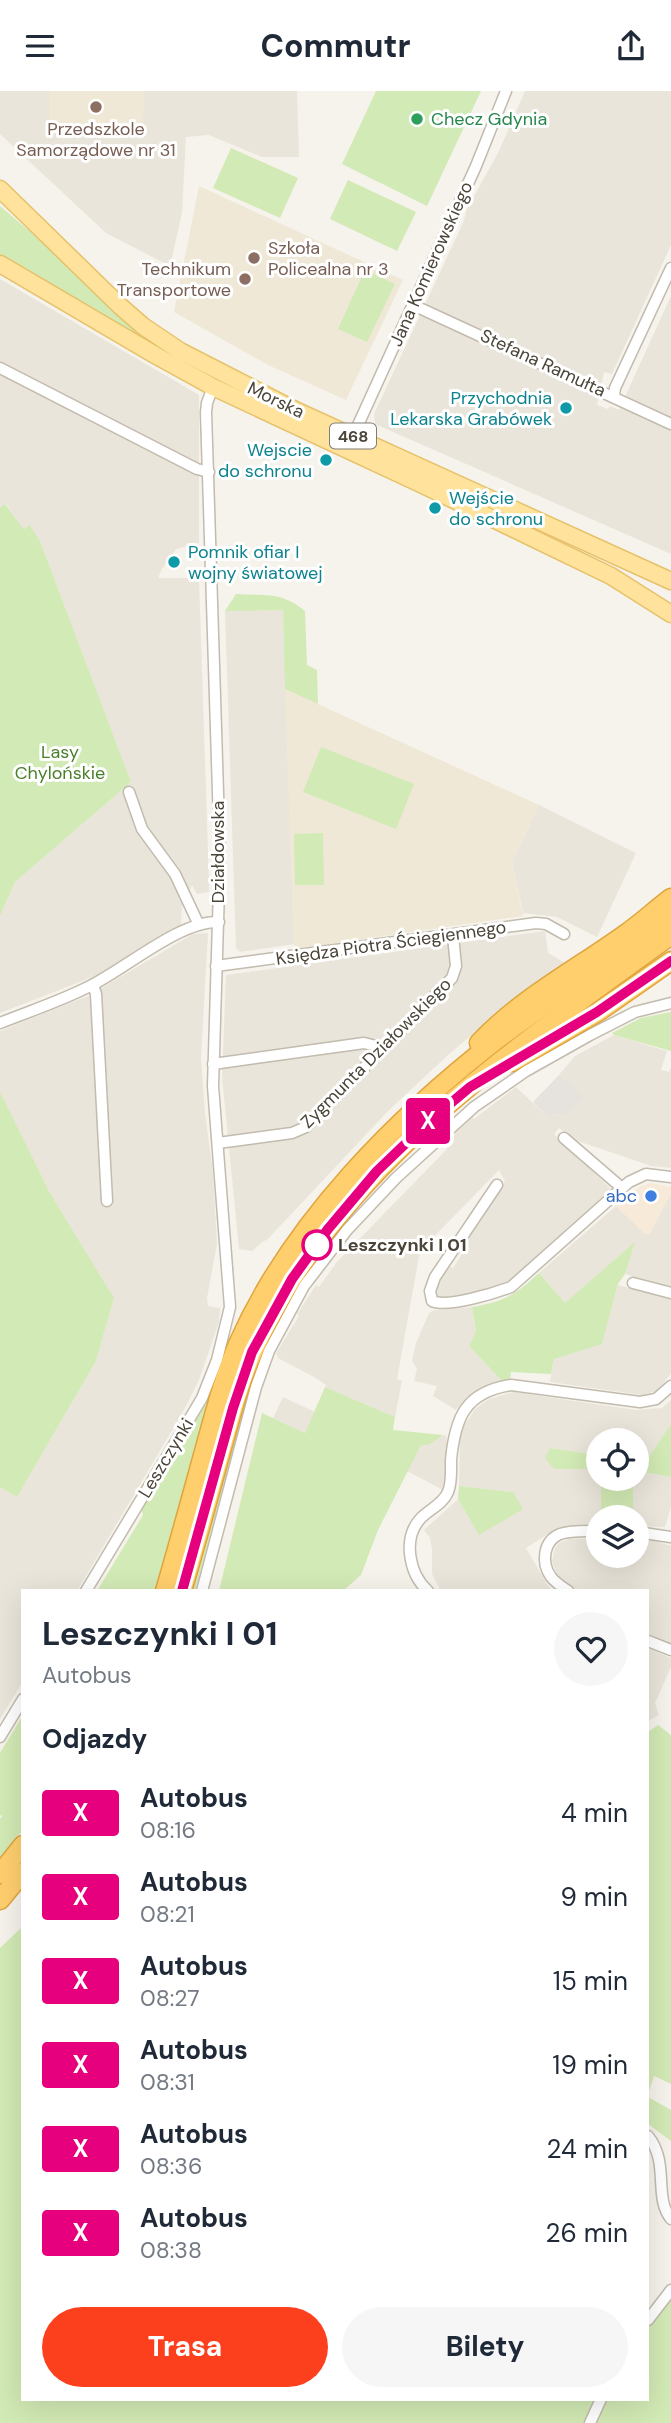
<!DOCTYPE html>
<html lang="pl">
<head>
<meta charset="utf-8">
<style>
  :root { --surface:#fff; --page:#f6f6f7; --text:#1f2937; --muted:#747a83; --accent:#fc3f1d }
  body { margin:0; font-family:"DM Sans",sans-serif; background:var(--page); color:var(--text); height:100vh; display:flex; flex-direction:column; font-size:26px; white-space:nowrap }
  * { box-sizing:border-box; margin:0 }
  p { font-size:23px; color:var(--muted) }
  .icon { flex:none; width:38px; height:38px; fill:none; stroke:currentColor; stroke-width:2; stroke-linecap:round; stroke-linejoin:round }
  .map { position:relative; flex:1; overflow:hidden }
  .drawer { position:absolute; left:21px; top:1498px; width:628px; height:812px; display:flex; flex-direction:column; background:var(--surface); border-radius:0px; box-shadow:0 7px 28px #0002 }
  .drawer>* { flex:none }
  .badge { padding:0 14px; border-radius:5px; font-size:24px; line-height:46px }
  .controls { position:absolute; left:586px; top:1337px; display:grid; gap:14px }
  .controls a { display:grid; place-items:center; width:63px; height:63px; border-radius:50%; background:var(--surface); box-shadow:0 7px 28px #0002; font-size:35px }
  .map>.badge { position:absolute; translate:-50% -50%; box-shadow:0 0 0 4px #fff }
  h2 { padding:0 21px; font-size:26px; line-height:63px }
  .round { display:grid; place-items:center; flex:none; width:74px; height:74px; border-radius:37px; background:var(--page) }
  .head { display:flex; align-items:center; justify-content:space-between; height:119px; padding:0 21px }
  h1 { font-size:33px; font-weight:700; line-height:52px }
  .primary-button { display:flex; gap:14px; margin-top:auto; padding:14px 21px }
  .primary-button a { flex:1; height:80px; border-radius:42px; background:var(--accent); color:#fff; font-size:28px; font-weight:700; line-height:80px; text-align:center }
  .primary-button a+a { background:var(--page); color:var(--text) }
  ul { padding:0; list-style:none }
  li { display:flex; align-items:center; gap:21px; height:84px; padding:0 21px }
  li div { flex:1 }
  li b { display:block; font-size:26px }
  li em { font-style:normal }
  li .badge { min-width:77px; font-weight:700; text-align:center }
  header { display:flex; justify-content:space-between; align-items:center; height:91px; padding:0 21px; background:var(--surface); font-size:32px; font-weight:700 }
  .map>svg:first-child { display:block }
</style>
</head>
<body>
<header><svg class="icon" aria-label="menu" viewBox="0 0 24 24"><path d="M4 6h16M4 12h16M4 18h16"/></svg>Commutr<svg class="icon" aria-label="share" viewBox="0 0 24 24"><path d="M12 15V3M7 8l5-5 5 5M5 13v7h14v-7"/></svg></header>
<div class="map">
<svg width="671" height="2332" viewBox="0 0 671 2332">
  <rect width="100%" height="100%" fill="#f6f3ec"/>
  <g fill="#eae5da">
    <polygon points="0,0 297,0 299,66 262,66 209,44 186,46 182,122 170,175 106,142 0,43"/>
    <polygon points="525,0 671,0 671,154 612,283 604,281 597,314 608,318 610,315 619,319 671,205 671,463 375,333 374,323 463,132 467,118 499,60"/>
    <polygon points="0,188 199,304 199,452 176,458 162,478 158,487 199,487 209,792 209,801 197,803 192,794 182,816 181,835 95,885 0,922 0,825 15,791 131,691 40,450 28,433 24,440 6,413 0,417"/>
    <polygon points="283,519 294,853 240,861 236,857 225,520"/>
    <polygon points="539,714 636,762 597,846 557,826 523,822 512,771"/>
    <polygon points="545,840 548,862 565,872 507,914 448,964 389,1019 266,1150 265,1149 252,1160 239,1158 222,986 226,884"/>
    <polygon points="208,842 201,967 205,1022 213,1081 217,1153 207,1207 208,1215 220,1217 219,1231 199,1289 184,1319 77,1500 23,1500 23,1590 0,1628 0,1396 17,1406 96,1270 114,1207 50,1102 0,1001 0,940 88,905 193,843"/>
    <polygon points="614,944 667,960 661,979 669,981 671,977 671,1077 651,1075 575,1049 559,1037 554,1043 612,1099 605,1108 505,1195 445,1209 437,1206 434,1202 434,1196 446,1175 453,1177 465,1158 462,1154 463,1148 505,1090 499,1079 420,1160 397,1288 402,1290 395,1326 325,1296 326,1294 314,1286 278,1267 276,1262 299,1225 297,1223 316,1194 319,1196 336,1172 447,1058 444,1054 472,1026 474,1028 516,996 549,1027 582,1006 559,984 575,965"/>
    <polygon points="671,1102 671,1196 625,1183 634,1153 565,1212 539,1182 616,1115 644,1142 649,1144"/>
    <polygon points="618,1194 671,1208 671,1282 662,1294 657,1300 642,1304 550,1291 554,1268 602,1252"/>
    <polygon points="472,1216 476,1240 469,1255 501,1289 480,1297 467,1306 456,1319 433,1305 437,1295 414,1290 417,1278 412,1270 416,1252 429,1222 435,1219"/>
    <polygon points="513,1301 636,1319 662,1317 671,1309 671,1333 647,1369 637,1368 637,1349 598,1349 598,1364 551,1357 554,1378 598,1378 598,1388 601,1388 601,1426 598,1426 598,1434 569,1434 554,1439 526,1457 548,1495 553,1500 441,1500 432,1483 432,1459 430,1447 424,1439 458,1408 479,1443 513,1401 459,1395 460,1346 464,1335 475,1318 489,1308"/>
    <polygon points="283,1306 315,1321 305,1342 273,1327"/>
    <polygon points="446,1344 448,1356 445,1400 407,1380 421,1353 428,1354 438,1346"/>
    <polygon points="637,1380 671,1386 671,1416 665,1436 637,1435 637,1426 633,1426 633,1388 637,1388"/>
    <polygon points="598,1447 598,1465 637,1465 637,1449 651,1449 671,1455 671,1553 648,1543 648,1500 576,1500 558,1486 552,1471 555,1457 559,1452 569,1448"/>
    <polygon points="648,1557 671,1567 671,1576 655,1612 659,1624 648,1630"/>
  </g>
  <polygon fill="#f7ead8" points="651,1092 671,1096 671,1102 649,1144 644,1142 616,1115 639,1096"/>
  <polygon fill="#e6e2dd" points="559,984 583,1006 566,1024 556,1022 549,1027 533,1011"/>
  <g fill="#efe8d6">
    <polygon points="49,0 144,0 143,44 73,42 49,33"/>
    <polygon points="199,95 403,189 346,309 268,274 174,221"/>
    <polygon points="285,598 539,714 512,771 523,825 294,858"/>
  </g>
  <g fill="#d2eab5">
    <polygon points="376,0 481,0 427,115 342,73"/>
    <polygon points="231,57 298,87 280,127 213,97"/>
    <polygon points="348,89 416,121 397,160 330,128"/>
    <polygon points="0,115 56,163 138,242 175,264 173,267 0,164"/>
    <polygon points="365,179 395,193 367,251 338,238"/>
    <polygon points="5,413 24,439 29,433 40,450 131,691 15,791 0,825 0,417"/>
    <path d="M236,503C266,505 281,500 305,520L307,574L317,579L318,613L285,598L283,519L225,520Z"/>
    <polygon points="321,656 414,693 396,738 303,701"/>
    <polygon points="323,742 324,794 295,794 294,743"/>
    <polygon points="671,921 671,960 614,944 612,942 641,927"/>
    <polygon points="0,1001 50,1102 114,1207 96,1270 17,1406 0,1396"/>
    <path d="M635,1151L625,1183L618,1193L602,1253L554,1268L551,1283L511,1281L510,1288L501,1289L469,1255L476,1240L472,1216C505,1211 516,1203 539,1182L565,1212Z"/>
    <polygon points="273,1240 260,1270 245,1319 195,1500 190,1500 250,1292 262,1260"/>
    <polygon points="325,1296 395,1326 393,1339 443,1344 428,1354 421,1354 378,1439 361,1484 343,1500 219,1500 262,1322 305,1342"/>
    <polygon points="204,1314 208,1316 156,1500 97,1500 143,1424 141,1417"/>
    <polygon points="671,1333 671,1386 637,1380 637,1368 647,1369"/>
    <polygon points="550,1357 598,1364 598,1378 554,1378 545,1367"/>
    <rect x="601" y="1388" width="32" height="38"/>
    <polygon points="459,1395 513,1401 523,1418 479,1444 458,1408"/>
    <polygon points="23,1624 23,1739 0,1767 0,1728 2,1725 0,1724 0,1662"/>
    <polygon points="658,1634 671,1644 671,1993 654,1985 648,2003 648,1641"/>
    <polygon points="23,1835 23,2308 648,2308 648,2231 671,2204 671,2332 0,2332 0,1857"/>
    <polygon points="648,2006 671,2019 671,2050 648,2033"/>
  </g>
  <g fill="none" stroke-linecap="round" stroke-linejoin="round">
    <defs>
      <g id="street">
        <polyline points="413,214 671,333"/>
        <polyline points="0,277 197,378 209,381"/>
        <polyline points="614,305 615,297 671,177"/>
        <polyline points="353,345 476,75 506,0"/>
        <polyline points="129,701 142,738 175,783 198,832"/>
        <polyline points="216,875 536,832 546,833 564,843"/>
        <polyline points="93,894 96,903 107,1110"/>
        <path d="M0,932C30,920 61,910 90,895C125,878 181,829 219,831"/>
        <polyline points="213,973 364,952 384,957"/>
        <polyline points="564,1047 622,1097"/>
        <polyline points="218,1052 292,1042 306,1036 452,887 456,875 453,845"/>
        <path d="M497,1094L435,1186L430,1200L432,1210C447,1217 495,1202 511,1196L629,1091L646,1083L671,1086"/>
        <polyline points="633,1192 671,1202"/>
        <polyline points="637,1441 671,1446"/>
        <polyline points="86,1500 202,1307 217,1269 230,1216 213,995 220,765 206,321 207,312 213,296"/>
        <polyline points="202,1500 256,1296 269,1260 304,1195 347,1139 396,1087 474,1016 526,980 590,944 635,921 671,912"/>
        <path d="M428,1500C409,1483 402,1447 421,1427C430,1418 443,1413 448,1401C452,1392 451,1379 451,1369C455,1327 465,1301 511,1294L640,1311L656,1308L671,1295"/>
        <path d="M568,1500C562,1496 555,1491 551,1486C541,1472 543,1450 560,1443C571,1439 587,1440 598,1440"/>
        <polyline points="648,1550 671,1559"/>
        <polyline points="0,1646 23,1608"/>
        <path d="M648,2045C670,2072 653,2106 671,2128"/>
        <polyline points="648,2229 671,2199"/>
        <polyline points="590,2332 601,2308"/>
      </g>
      <g id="primary">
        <polyline points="0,98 120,215 143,235 180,260 297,320 671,490"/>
        <polyline points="0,173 155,264 213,296 425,395 611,485 671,523"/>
      </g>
      <g id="highway">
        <path d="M479,952C520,908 575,879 624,844C640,833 655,819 671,807"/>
        <polyline points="512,971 598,921 671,870"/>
        <path d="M165,1500C179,1452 192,1404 205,1357C215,1321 224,1285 239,1251C292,1131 397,1026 499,947C547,911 598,878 648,845L671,825"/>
        <path d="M182,1500C196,1452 209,1405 222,1357C231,1325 239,1292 253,1261C333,1077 515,958 671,844"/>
        <polyline points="0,1783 23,1754"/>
        <polyline points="0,1809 23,1781"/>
      </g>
    </defs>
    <use href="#street" stroke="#c2bbae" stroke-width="13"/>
    <use href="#primary" stroke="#e6c16a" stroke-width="19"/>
    <use href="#highway" stroke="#e0a43c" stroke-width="21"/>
    <use href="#street" stroke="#fff" stroke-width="10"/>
    <use href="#primary" stroke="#ffe39c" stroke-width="16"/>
    <use href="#highway" stroke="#ffcf6e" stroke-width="18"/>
  </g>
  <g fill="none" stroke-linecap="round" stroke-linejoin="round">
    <defs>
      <polyline id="line" points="182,1500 233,1317 252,1261 292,1188 328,1138 377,1080 426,1033 470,996 597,921 671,870"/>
    </defs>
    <use href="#line" stroke="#fff" stroke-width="16"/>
    <use href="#line" stroke="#e6007e" stroke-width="10"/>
  </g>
  <g fill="#8d6e63" stroke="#fff" stroke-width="2.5">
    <circle cx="96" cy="16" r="7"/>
    <circle cx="254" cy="167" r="7"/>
    <circle cx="245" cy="188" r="7"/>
  </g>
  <circle fill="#2e9e5b" stroke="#fff" stroke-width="2.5" cx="417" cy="28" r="7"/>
  <g fill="#0f9aa8" stroke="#fff" stroke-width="2.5">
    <circle cx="566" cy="317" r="7"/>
    <circle cx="326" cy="369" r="7"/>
    <circle cx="435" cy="417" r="7"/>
    <circle cx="174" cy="471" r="7"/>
  </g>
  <circle fill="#3f7fe0" stroke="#fff" stroke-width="2.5" cx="651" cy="1105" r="7"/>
  <circle fill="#fff" stroke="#e6007e" stroke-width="3.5" cx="317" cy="1154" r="14"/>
  <g text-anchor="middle" stroke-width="6" stroke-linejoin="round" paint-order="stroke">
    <rect fill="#fff" stroke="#817c74" stroke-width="2" x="330" y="332.5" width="46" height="25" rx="5"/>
    <g font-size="16" font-weight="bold" fill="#4b4439">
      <text x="353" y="351">468</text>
    </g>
    <g font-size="18" fill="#27864d" stroke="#fff" text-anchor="start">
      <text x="431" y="34">Checz Gdynia</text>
    </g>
    <g font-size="18" fill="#785e54" stroke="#fff">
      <text x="96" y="44">Przedszkole<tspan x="96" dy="21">Samorządowe nr 31</tspan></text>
      <text x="268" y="163" text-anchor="start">Szkoła<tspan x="268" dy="21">Policealna nr 3</tspan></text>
      <text x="231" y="184" text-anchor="end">Technikum<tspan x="231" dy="21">Transportowe</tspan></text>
    </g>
    <g font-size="18" fill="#4b4439" stroke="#fff">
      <text transform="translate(431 173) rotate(-66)" y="6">Jana Komierowskiego</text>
      <text transform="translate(543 272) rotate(25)" y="6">Stefana Ramułta</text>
      <text transform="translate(276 309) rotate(26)" y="6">Morska</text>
      <text transform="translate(218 761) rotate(-90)" y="6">Działdowska</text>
      <text transform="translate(391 852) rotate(-8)" y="6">Księdza Piotra Ściegiennego</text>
      <text transform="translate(376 962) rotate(-45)" y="6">Zygmunta Działowskiego</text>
      <text transform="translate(166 1367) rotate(-59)" y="6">Leszczynki</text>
    </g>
    <g font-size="18" fill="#0d838f" stroke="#fff" text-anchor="end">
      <text x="552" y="313">Przychodnia<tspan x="552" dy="21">Lekarska Grabówek</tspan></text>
      <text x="312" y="365">Wejscie<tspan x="312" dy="21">do schronu</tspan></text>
      <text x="449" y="413" text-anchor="start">Wejście<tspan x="449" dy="21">do schronu</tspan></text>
      <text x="188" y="467" text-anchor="start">Pomnik ofiar I<tspan x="188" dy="21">wojny światowej</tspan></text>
    </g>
    <g font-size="18" fill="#4a7f2a" stroke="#fff">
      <text x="60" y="667">Lasy<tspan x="60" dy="21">Chylońskie</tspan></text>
    </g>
    <g font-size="18" fill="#366cbe" stroke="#fff" text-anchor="end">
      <text x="637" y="1111">abc</text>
    </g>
    <g font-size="18" font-weight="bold" fill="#4b4439" stroke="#fff" text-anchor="start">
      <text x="338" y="1160">Leszczynki I 01</text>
    </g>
  </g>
</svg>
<div class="controls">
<a><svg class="icon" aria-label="locate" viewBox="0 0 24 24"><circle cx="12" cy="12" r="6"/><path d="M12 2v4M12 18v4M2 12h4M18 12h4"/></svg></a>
<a><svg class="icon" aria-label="layers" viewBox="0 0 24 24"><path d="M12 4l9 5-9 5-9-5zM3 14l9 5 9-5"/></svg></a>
</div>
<b class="badge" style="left:428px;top:1030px;background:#e6007e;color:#fff">X</b>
<section class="drawer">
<div class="head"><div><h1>Leszczynki I 01</h1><p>Autobus</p></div><a class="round"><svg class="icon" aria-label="heart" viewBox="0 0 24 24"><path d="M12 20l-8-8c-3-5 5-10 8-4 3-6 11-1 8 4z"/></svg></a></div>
<h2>Odjazdy</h2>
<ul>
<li><span class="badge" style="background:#e6007e;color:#fff">X</span><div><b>Autobus</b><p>08:16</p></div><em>4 min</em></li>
<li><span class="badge" style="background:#e6007e;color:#fff">X</span><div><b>Autobus</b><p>08:21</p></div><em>9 min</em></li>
<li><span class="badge" style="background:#e6007e;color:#fff">X</span><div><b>Autobus</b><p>08:27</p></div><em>15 min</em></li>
<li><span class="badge" style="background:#e6007e;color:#fff">X</span><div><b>Autobus</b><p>08:31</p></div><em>19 min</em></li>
<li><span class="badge" style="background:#e6007e;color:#fff">X</span><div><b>Autobus</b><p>08:36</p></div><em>24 min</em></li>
<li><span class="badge" style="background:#e6007e;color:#fff">X</span><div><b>Autobus</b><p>08:38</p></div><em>26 min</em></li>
</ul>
<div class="primary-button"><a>Trasa</a><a>Bilety</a></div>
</section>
</div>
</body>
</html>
